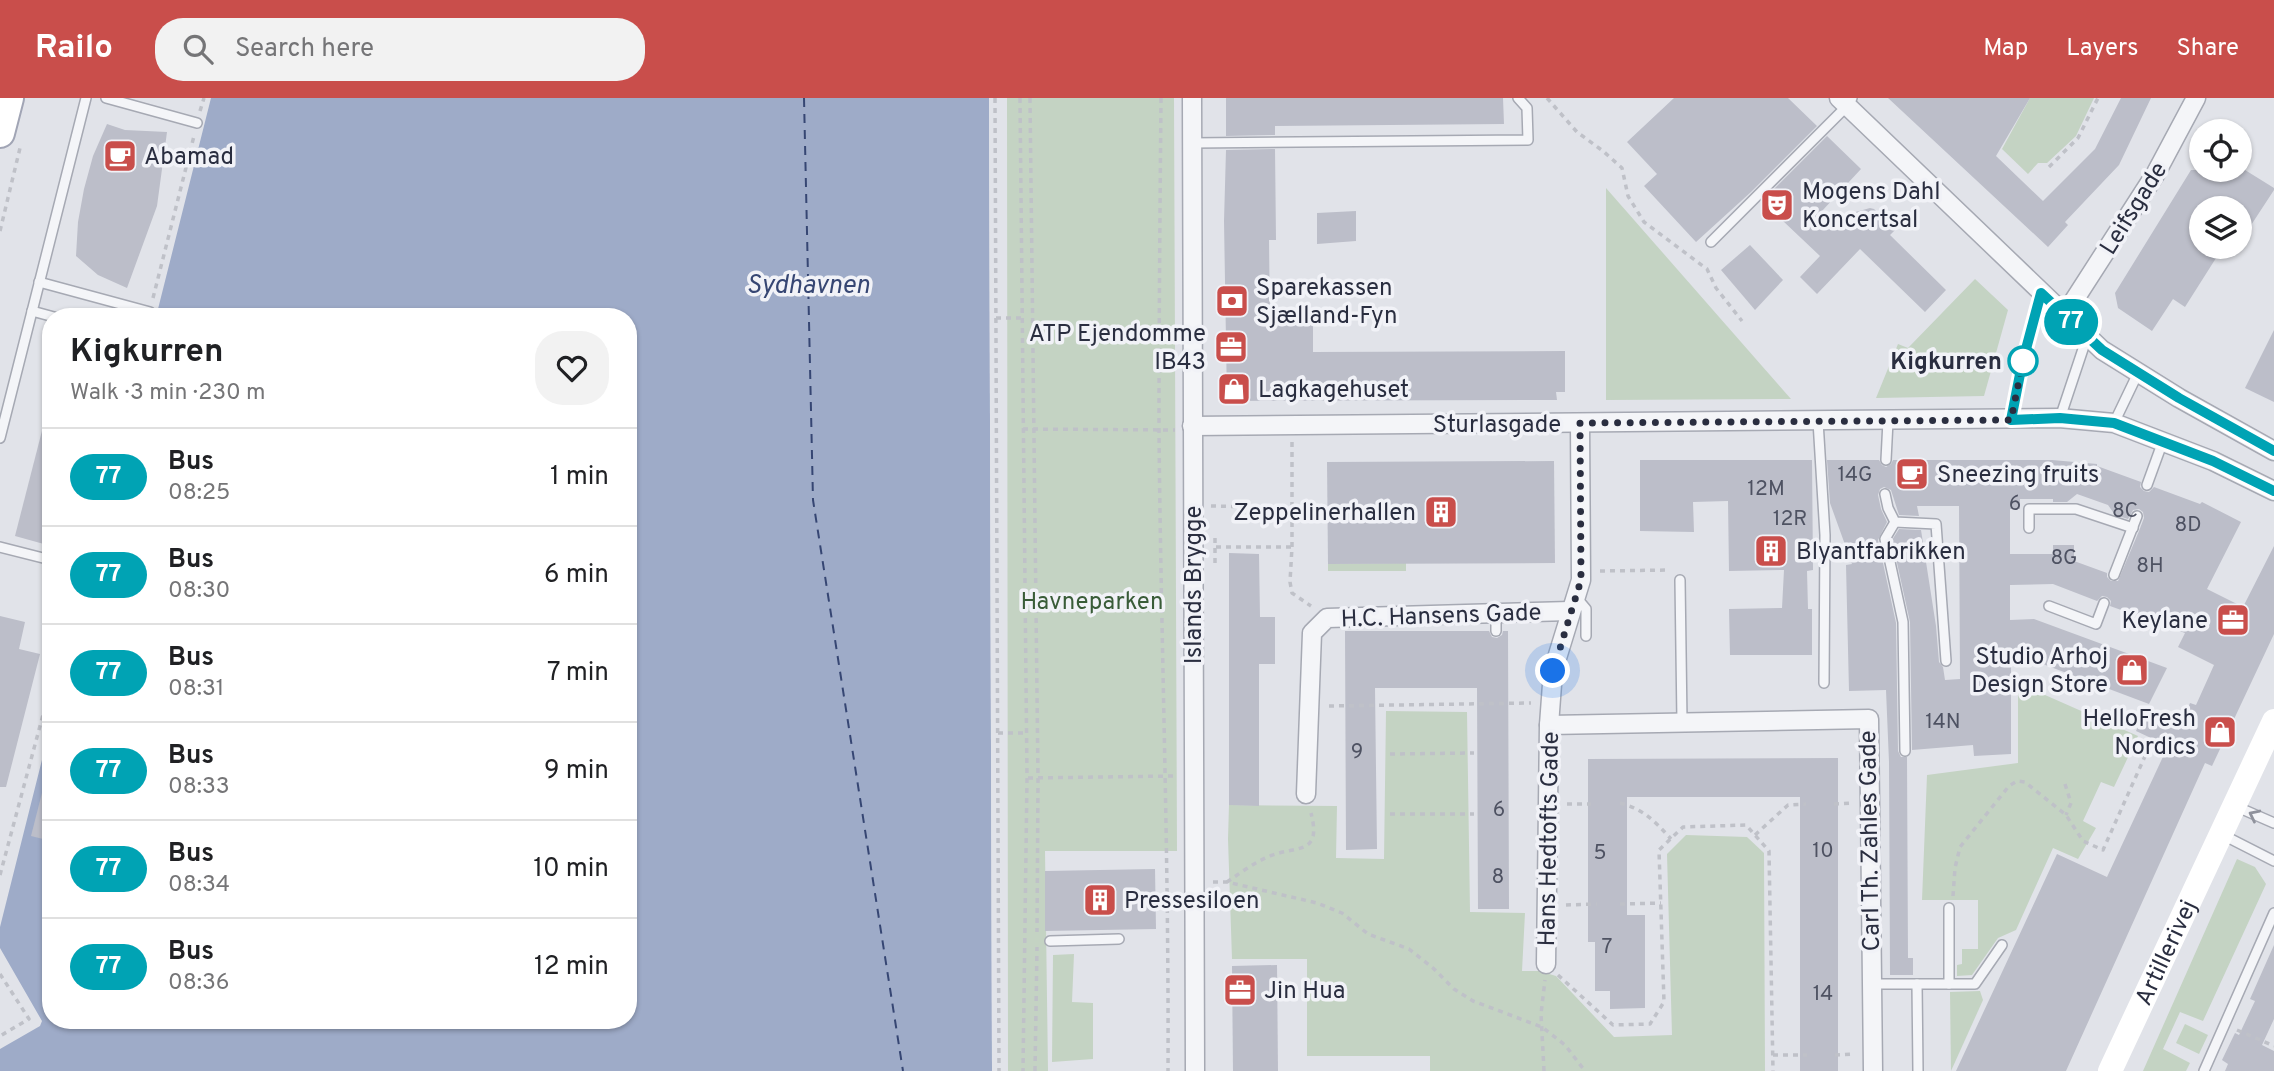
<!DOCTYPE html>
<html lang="en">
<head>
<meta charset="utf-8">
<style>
  :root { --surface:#fff; --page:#f2f2f2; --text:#202124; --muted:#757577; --line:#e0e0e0; --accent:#c94e4b }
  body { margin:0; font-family:Overpass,sans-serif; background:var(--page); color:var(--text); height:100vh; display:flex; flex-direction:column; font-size:26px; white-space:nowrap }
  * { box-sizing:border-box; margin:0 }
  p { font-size:23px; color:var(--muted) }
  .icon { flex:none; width:38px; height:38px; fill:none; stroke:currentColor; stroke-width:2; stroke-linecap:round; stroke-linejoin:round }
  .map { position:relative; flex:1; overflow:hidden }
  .panel { position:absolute; left:42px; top:210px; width:595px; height:721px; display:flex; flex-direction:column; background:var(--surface); border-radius:28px; box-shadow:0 2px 5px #0004 }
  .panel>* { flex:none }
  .badge { padding:0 14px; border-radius:23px; font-size:24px; line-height:46px }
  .fabs { position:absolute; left:2189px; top:21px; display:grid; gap:14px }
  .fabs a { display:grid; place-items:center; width:63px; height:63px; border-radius:50%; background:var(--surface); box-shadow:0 2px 5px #0004; font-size:35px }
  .you { position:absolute; width:35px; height:35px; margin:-18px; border:5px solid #fff; border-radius:50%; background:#1a73e8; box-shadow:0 0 0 10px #1a73e833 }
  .map>.badge { position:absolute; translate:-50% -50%; box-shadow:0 0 0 4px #fff }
  .round { display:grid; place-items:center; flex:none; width:74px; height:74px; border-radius:28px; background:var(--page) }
  .head { display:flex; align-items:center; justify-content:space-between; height:119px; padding:0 28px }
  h1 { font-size:33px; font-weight:700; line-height:52px }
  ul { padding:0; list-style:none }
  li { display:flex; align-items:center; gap:21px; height:98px; padding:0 28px; border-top:2px solid var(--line) }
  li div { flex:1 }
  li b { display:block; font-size:26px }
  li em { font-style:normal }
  li .badge { min-width:77px; font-weight:700; text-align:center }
  header { display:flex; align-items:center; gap:42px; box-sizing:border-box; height:98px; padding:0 35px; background:var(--accent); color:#fff }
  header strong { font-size:33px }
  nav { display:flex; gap:38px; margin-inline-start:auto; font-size:24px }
  .search { width:490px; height:63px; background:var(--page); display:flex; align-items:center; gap:18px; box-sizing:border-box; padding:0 24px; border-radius:28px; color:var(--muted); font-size:26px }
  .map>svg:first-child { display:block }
</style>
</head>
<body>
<header>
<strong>Railo</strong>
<div class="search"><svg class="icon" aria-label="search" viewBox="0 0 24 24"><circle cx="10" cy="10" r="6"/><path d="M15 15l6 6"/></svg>Search here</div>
<nav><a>Map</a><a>Layers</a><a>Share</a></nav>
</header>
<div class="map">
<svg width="2274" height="973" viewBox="0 0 2274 973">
  <rect width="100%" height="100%" fill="#e1e3e9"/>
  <g fill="#c4d3c3">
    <polygon points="1007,0 1174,0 1177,753 1045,753 1048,973 1008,973"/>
    <polygon points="2030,0 2094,0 2076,38 2047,65 2038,65 2028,76 2002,51"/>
    <polygon points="1606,90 1791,301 1606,302"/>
    <polygon points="1975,181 2008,212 1984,298 1876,300 1898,246 1908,250"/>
    <polygon points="1406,465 1406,473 1328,473 1328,466"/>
    <polygon points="2018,585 2138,638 2114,689 2101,684 2083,723 2096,730 2078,761 2053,750 2016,832 1998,840 1972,877 1957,878 1957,867 1962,866 1962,851 1978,851 1978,802 1922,802 1927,677 2018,665"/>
    <polygon points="1386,613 1467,614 1470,814 1525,815 1522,873 1539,873 1556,878 1614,939 1672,937 1667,756 1686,737 1747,739 1764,755 1765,973 1430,973 1430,958 1307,958 1307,861 1232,861 1228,741 1229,707 1337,708 1336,760 1384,761"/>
    <polygon points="2237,761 2255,769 2266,786 2203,923 2180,914 2163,951 2190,965 2186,973 2143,973"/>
    <polygon points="1074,856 1072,904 1093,905 1093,961 1052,964 1053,857"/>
    <polygon points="1980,893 1983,902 1951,973 1950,894"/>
    <polygon points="2185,926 2208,937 2199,956 2176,945"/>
  </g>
  <polygon fill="#9eabc8" points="211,0 989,0 992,973 0,973 0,951 40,928 42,923 0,850 0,829 51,626 51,922 628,922 628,219 156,219"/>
  <polygon fill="#e1e3e9" points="989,0 992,0 995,973 992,973"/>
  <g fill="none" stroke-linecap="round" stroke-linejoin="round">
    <polyline stroke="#364673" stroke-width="2" stroke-dasharray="9 7" stroke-linecap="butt" points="804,0 813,402 903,973"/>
  </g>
  <g fill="#bcbec9" fill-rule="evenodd">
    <polygon points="1226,0 1503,0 1504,26 1275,28 1275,37 1226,38"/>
    <polygon points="1674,0 1788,0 1817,28 1751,94 1696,144 1644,88 1657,76 1627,44"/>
    <polygon points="1888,0 2030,0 1996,58 2043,103 2095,51 2121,0 2151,0 2119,67 2065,124 2068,127 2048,149"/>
    <polygon points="107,26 125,32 167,34 157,108 127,190 98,177 76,158 78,124 84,91 93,58"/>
    <polygon points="1827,38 1861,71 1809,127 1870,110 1874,111 1895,132 1890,137 1946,192 1925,214 1860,151 1817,196 1800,179 1820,158 1762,103"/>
    <polygon points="1275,51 1276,142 1269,142 1270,225 1313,224 1313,254 1565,253 1565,294 1556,294 1557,302 1227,303 1224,123 1226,52"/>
    <polygon points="2191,72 2245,72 2274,90 2274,92 2240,144 2240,110 2202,110 2202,149 2223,149 2185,209 2173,201 2152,233 2118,210 2115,195"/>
    <polygon points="1356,113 1356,143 1317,146 1317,115"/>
    <polygon points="1750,147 1783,182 1755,212 1721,172"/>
    <polygon points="2274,232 2274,304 2245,290"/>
    <polygon points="45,321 51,322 51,448 15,438"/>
    <polygon points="1640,362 1812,362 1813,472 1807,473 1808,511 1812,511 1812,557 1730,557 1729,511 1782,510 1784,472 1729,473 1728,403 1693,404 1694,434 1640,433"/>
    <path d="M1827,362H1879L1882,367L1886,369L1891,366L1893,362H2052L2097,366V368L2141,384L2140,389L2144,393L2149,394L2154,389L2200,406L2202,404L2241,424L2207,491L2243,509L2274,448V536L2212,668L2205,665L2066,973H1956L2057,756L2107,779L2168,648L2136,633L2144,616L2179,632L2190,605L2196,607L2214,567L2178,549L2185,535L2110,508L2111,503L2107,499L2102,498L2097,503L2053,486L2010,487V522L2034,521L2167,570L2149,606L2011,554V656L1974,658L1973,647L1912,652L1910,524L1892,442L1899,431L1921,432L1936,528L1939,564L1943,569L1945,582L1960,581L1959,408H1917L1919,418L1899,417L1891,392L1884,389L1880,391L1878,397L1881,411L1887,424L1878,442L1896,525L1898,653L1901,659H1907L1908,860H1913V877H1890L1889,664L1886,592L1849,593L1846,467L1852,466L1830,405ZM2077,396L2108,407L2115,417L2128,421L2133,412L2139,411L2143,414L2144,420L2139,433L2118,483H2111L2107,479V475L2074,463V447H2053V456H2010V411H2020V401H2053V404H2067Z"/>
    <polygon points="1554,363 1555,465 1328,466 1327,364"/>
    <polygon points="1229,455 1259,456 1260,519 1275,519 1275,566 1259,566 1259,708 1229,707"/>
    <polygon points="0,518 25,524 19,551 40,556 6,689 0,689"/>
    <polygon points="1345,533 1489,533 1492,539 1497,540 1502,537 1503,533 1508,533 1509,811 1478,811 1477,590 1375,590 1377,751 1346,752"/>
    <polygon points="1838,660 1838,973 1800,973 1800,699 1627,699 1627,817 1645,817 1645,910 1610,911 1610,893 1595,893 1595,844 1588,844 1588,661"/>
    <polygon points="45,683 51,683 51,743 31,738"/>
    <polygon points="1155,771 1156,831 1045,833 1045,773"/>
    <polygon points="2274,847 2274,921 2262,947 2274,953 2274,973 2225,973 2228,966 2222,962 2235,935 2239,937 2255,903 2250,901"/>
    <polygon points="1277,867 1278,973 1233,973 1232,868"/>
  </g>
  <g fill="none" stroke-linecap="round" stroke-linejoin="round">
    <defs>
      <g id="lane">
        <polyline points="106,0 197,25"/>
        <polyline points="1192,45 1528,42 1527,10 1518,0"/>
        <polyline points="1711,144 1847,8 1852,0"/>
        <polyline points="39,184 150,214"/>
        <polyline points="32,213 54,219"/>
        <polyline points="2060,320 2087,239"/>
        <polyline points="2011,322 2022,266 2041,195"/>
        <polyline points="1818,323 1825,437 1824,585"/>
        <polyline points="2114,325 2138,275"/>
        <polyline points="0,340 86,0"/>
        <polyline points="1886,362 1888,323"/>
        <polyline points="2147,387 2163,343"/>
        <polyline points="1885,396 1888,410 1895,424 1936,426 1946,563"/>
        <polyline points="1895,424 1885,441 1903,524 1905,653"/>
        <polyline points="2029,430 2029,411 2076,411 2133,430"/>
        <polyline points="0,449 51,462"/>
        <polyline points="2114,477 2137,418"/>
        <polyline points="1680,482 1682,624"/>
        <polyline points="1575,498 1586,511 1586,538"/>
        <polyline points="2049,508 2096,526 2104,505"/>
        <polyline points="1496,515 1496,533"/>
        <polyline points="2235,708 2274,725"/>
        <polyline points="2223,737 2274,763"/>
        <polyline points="1050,843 1119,841"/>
        <polyline points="1872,886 1975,886 2002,847"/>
        <polyline points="1917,886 1918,973"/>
        <polyline points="1949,886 1949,810"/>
        <polyline points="2204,973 2274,815"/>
      </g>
      <g id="street">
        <polyline points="1192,0 1195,973"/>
        <polyline points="1839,0 2102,252 2179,300 2274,353"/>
        <polyline points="2064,218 2156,75 2196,0"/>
        <polyline points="1192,328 2059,320 2114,325 2213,363 2274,393"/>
        <polyline points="1549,627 1869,621 1873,973"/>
        <polyline points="1306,696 1312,535 1327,520 1570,513"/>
        <polyline points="1546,866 1549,627 1553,573 1581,482 1580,325"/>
      </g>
      <polyline id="primary" points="0,35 9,0"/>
    </defs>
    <use href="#lane" stroke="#a6a9b3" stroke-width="12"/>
    <use href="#street" stroke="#a6a9b3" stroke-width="21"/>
    <use href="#primary" stroke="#a1a5b5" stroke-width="32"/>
    <g stroke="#bfc1c8" stroke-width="3.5" stroke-dasharray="5 5" stroke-linecap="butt">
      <polyline points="995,0 999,973"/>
      <polyline points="1020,0 1027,680 1023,973"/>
      <polyline points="1030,0 1038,680 1037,834"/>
      <path d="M1161,0C1160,111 1159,222 1159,333C1161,547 1169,760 1168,973"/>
      <polyline points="1547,0 1577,34 1603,53 1622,70 1628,98 1644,124 1707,171 1716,190 1742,223"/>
      <polyline points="200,13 204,0"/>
      <polyline points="2049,69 2078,40 2098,0"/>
      <polyline points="0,133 20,50"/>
      <polyline points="153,200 194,38"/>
      <polyline points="996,220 1022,220"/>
      <polyline points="1023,331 1175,332"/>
      <polyline points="1292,344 1292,449 1290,484 1292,495 1311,508"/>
      <polyline points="1211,408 1293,410"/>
      <polyline points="1215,440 1215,467"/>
      <polyline points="1216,449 1292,449"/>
      <polyline points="1600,473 1669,472"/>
      <polyline points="1329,608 1531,605"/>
      <polyline points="998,635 1026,635"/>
      <polyline points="1390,656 1474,655"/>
      <polyline points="1028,680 1174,678"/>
      <polyline points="2065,686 2071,705 2066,717"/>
      <path d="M1620,705C1643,711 1655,723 1671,741"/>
      <polyline points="1567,706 1591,706"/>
      <polyline points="1834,706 1853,705"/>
      <polyline points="1390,716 1474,716"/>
      <polyline points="1755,737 1788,707 1806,706"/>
      <polyline points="0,777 51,587"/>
      <polyline points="1213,784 1227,784 1317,805 1342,815 1368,836 1409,851 1433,870 1454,891 1473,903 1542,929 1565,947 1585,973"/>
      <path d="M1227,784C1240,775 1255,764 1270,758C1297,747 1322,758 1311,715"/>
      <polyline points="1953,798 1955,770 1960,749 2009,688 2017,683 2025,684 2066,717 2083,743 2103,752 2150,647"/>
      <polyline points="1620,806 1661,805"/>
      <polyline points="1566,807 1597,806"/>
      <polyline points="0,876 29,921 0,938"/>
      <polyline points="1558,877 1613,927 1650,926 1664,904 1659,752 1683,729 1746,727 1769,753 1773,973"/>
      <polyline points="2237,932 2274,948"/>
      <polyline points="1773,957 1807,957"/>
      <polyline points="1835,957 1854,956"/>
      <polyline points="1035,973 1037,849"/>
      <polyline points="1544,973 1541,916 1545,882"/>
    </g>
    <use href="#lane" stroke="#f4f5f8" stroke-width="9"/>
    <use href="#street" stroke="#f4f5f8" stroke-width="18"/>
    <path stroke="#fff" stroke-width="24" id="s1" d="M2110,973L2274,623"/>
    <use href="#primary" stroke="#fff" stroke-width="28"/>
  </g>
  <defs><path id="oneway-chevron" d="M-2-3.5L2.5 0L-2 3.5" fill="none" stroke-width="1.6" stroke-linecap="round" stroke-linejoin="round" transform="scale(1.75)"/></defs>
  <use stroke="#8f929c" href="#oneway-chevron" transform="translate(2254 717) rotate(-154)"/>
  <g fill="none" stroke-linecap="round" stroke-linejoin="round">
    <defs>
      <polyline id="line" points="2274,353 2179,300 2102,252 2041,195 2022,266 2011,322 2060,320 2114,325 2213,363 2274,393"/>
    </defs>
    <use href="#line" stroke="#fff" stroke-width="16"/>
    <use href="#line" stroke="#00a3b4" stroke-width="10"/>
    <polyline stroke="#2a2e40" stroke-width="7" stroke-dasharray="0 12.6" points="1553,573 1581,482 1580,325 2011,322 2023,263"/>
  </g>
  <defs>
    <symbol id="cafe-square" viewBox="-11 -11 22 22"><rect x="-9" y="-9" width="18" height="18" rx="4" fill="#c94e4b" stroke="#f1f2f7"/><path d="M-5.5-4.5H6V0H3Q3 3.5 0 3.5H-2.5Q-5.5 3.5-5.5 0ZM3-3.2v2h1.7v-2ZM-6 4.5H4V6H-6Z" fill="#fff"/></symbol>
    <symbol id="theatre-square" viewBox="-11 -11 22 22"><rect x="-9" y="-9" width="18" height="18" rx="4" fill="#c94e4b" stroke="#f1f2f7"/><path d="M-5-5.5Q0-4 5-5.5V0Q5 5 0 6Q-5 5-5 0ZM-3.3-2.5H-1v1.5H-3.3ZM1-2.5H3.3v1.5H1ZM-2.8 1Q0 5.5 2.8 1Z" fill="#fff"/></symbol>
    <symbol id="bank-square" viewBox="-11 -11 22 22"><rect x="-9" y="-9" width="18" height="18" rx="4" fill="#c94e4b" stroke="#f1f2f7"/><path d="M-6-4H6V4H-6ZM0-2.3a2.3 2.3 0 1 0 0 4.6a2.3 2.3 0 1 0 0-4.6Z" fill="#fff"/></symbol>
    <symbol id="office-square" viewBox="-11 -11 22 22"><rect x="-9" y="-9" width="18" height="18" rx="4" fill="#c94e4b" stroke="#f1f2f7"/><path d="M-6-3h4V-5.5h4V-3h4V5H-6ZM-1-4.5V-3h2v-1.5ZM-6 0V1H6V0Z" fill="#fff"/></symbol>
    <symbol id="shop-square" viewBox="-11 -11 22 22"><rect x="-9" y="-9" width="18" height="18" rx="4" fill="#c94e4b" stroke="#f1f2f7"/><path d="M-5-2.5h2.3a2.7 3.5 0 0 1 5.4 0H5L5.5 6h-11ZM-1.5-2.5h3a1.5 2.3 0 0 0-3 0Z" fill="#fff"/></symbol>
    <symbol id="building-square" viewBox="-11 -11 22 22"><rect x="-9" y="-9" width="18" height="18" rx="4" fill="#c94e4b" stroke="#f1f2f7"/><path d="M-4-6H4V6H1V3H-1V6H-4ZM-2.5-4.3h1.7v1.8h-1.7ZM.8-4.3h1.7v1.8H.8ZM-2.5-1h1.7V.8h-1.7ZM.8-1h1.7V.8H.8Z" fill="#fff"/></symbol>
  </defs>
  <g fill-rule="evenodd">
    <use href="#cafe-square" x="101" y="39" width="38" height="38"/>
    <use href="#theatre-square" x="1758" y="88" width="38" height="38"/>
    <use href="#bank-square" x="1213" y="184" width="38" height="38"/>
    <use href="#office-square" x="1212" y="230" width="38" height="38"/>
    <use href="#shop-square" x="1215" y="272" width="38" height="38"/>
    <use href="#cafe-square" x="1893" y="357" width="38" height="38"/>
    <use href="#building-square" x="1422" y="395" width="38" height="38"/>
    <use href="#building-square" x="1752" y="434" width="38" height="38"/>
    <use href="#office-square" x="2214" y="503" width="38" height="38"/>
    <use href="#shop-square" x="2113" y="553" width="38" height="38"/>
    <use href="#shop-square" x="2201" y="615" width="38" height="38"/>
    <use href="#building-square" x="1081" y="783" width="38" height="38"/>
    <use href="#office-square" x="1221" y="873" width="38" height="38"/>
  </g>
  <circle fill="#fff" stroke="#00a3b4" stroke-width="3.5" cx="2023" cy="263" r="14"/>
  <g text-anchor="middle" stroke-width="7" stroke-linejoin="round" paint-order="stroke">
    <g font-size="21" fill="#4e5262">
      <text x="1855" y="383">14G</text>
      <text x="1766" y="397">12M</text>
      <text x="2015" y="412">6</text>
      <text x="2125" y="419">8C</text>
      <text x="1790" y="427">12R</text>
      <text x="2188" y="433">8D</text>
      <text x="2064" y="466">8G</text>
      <text x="2150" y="474">8H</text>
      <text x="1943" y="630">14N</text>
      <text x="1357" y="660">9</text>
      <text x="1499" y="718">6</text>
      <text x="1823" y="759">10</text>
      <text x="1600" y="761">5</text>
      <text x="1498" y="785">8</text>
      <text x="1607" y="855">7</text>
      <text x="1823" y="902">14</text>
    </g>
    <g font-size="24" fill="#2a2e40" stroke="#f1f2f7" text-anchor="start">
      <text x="144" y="66">Abamad</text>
      <text x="1802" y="101">Mogens Dahl<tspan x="1802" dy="28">Koncertsal</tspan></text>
      <text x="1256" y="197">Sparekassen<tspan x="1256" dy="28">Sjælland-Fyn</tspan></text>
      <text x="1206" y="243" text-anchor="end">ATP Ejendomme<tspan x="1206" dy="28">IB43</tspan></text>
      <text x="1258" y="299">Lagkagehuset</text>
      <text x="1937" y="384">Sneezing fruits</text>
      <text x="1416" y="422" text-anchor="end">Zeppelinerhallen</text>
      <text x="1796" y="461">Blyantfabrikken</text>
      <text x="2208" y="530" text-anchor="end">Keylane</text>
      <text x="2108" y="566" text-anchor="end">Studio Arhoj<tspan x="2108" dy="28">Design Store</tspan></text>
      <text x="2196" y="628" text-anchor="end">HelloFresh<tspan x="2196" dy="28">Nordics</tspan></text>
      <text x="1124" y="810">Pressesiloen</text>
      <text x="1264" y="900">Jin Hua</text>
    </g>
    <g font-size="24" fill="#2a2e40" stroke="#f1f2f7">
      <text transform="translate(2133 110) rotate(-58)" y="8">Leifsgade</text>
      <text x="1497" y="334">Sturlasgade</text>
      <text transform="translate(1193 487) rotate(-90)" y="8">Islands Brygge</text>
      <text transform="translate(1441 517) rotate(-2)" y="8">H.C. Hansens Gade</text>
      <text transform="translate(1548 741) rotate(-89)" y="8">Hans Hedtofts Gade</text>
      <text transform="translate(1869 743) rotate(-91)" y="8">Carl Th. Zahles Gade</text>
      <text dy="8" stroke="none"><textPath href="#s1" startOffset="131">Artillerivej</textPath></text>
    </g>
    <g font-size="24" font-weight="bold" fill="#2a2e40" stroke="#f1f2f7" text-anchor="end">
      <text x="2002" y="271">Kigkurren</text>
    </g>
    <g font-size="24" fill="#395c38" stroke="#f1f2f7">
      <text x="1092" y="511">Havneparken</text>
    </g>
    <g font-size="26" font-style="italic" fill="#364673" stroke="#f1f2f7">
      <text x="808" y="195">Sydhavnen</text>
    </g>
  </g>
</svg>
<div class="fabs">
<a><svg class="icon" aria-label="locate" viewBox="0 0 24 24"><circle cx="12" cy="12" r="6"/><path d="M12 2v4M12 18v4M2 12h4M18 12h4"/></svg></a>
<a><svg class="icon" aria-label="layers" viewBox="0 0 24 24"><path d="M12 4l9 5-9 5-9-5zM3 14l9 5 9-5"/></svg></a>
</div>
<div class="you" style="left:1553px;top:573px"></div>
<b class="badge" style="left:2071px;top:224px;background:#00a3b4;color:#fff">77</b>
<section class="panel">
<div class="head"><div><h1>Kigkurren</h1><p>Walk · 3 min · 230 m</p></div><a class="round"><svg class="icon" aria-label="heart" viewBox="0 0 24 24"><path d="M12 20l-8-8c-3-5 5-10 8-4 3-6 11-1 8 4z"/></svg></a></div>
<ul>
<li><span class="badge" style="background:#00a3b4;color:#fff">77</span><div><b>Bus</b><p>08:25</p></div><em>1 min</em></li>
<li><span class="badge" style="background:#00a3b4;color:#fff">77</span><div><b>Bus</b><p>08:30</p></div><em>6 min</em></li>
<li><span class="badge" style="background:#00a3b4;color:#fff">77</span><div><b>Bus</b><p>08:31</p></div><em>7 min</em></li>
<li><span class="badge" style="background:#00a3b4;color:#fff">77</span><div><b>Bus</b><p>08:33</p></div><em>9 min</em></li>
<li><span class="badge" style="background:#00a3b4;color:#fff">77</span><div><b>Bus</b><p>08:34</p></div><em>10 min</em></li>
<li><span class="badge" style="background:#00a3b4;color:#fff">77</span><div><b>Bus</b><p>08:36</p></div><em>12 min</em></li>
</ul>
</section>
</div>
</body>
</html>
